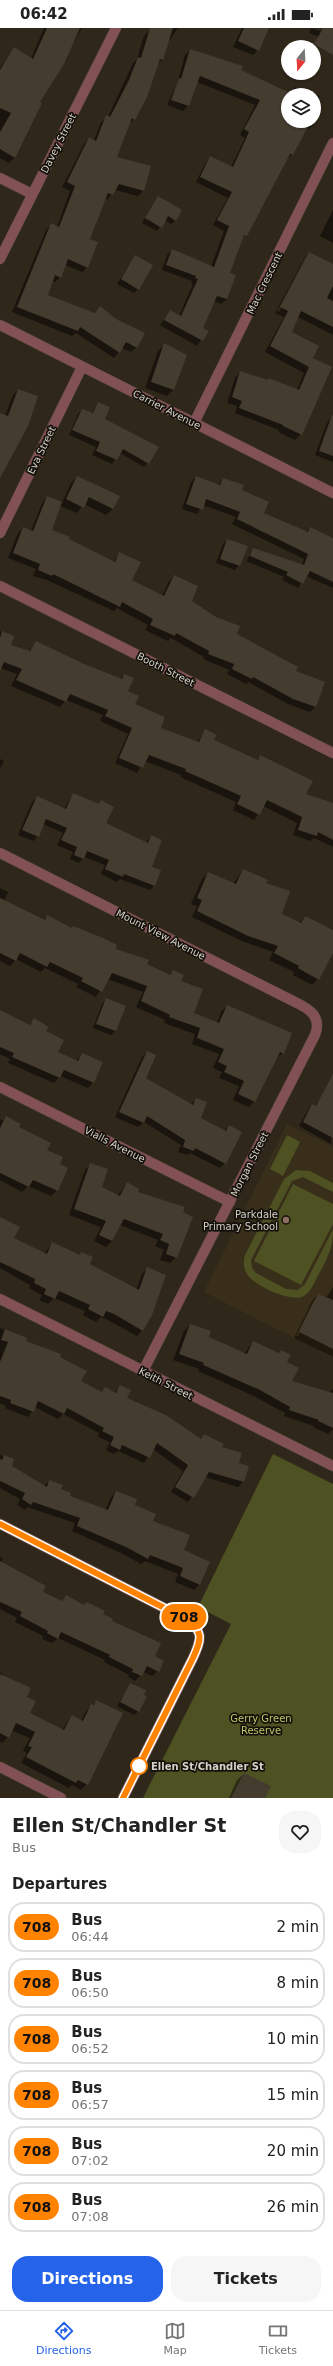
<!DOCTYPE html>
<html lang="en">
<head>
<meta charset="utf-8">
<style>
  :root { --surface:#fff; --page:#f6f6f6; --text:#222; --muted:#767676; --line:#e0e0e0; --accent:#2563eb }
  body { margin:0; font-family:"DejaVu Sans",sans-serif; background:var(--page); color:var(--text); height:100vh; display:flex; flex-direction:column; font-size:15px; white-space:nowrap }
  * { box-sizing:border-box; margin:0 }
  p { font-size:13px; color:var(--muted) }
  .icon { flex:none; width:22px; height:22px; fill:none; stroke:currentColor; stroke-width:2; stroke-linecap:round; stroke-linejoin:round }
  .map { position:relative; height:1770px; overflow:hidden }
  .details { display:flex; flex-direction:column; background:var(--surface); flex:1 }
  .details>* { flex:none }
  .badge { padding:0 8px; border-radius:13px; font-size:14px; line-height:26px }
  .needle { width:26px; rotate:198deg }
  .controls { position:absolute; left:281px; top:12px; display:grid; gap:8px }
  .controls a { display:grid; place-items:center; width:40px; height:40px; border-radius:50%; background:var(--surface); box-shadow:0 1px 3px #0004; font-size:20px }
  .map>.badge { position:absolute; translate:-50% -50%; box-shadow:0 0 0 2px #fff }
  h2 { padding:0 12px; font-size:15px; line-height:36px }
  .round { display:grid; place-items:center; flex:none; width:42px; height:42px; border-radius:16px; background:var(--page) }
  .overview { display:flex; align-items:center; justify-content:space-between; height:68px; padding:0 12px }
  h1 { font-size:19px; font-weight:700; line-height:30px }
  .action { display:flex; gap:8px; margin-top:auto; padding:8px 12px }
  .action a { flex:1; height:46px; border-radius:16px; background:var(--accent); color:#fff; font-size:16px; font-weight:700; line-height:46px; text-align:center }
  .action a+a { background:var(--page); color:var(--text) }
  ul { padding:0; list-style:none }
  li { display:flex; align-items:center; gap:12px; height:50px; margin:0 8px 6px; padding:0 4px; border:2px solid var(--line); border-radius:16px }
  li div { flex:1 }
  li b { display:block; font-size:15px }
  li em { font-style:normal }
  li .badge { min-width:44px; font-weight:700; text-align:center }
  .status { display:flex; justify-content:space-between; align-items:center; height:28px; padding:0 20px; background:var(--surface); direction:ltr }
  .status svg { height:11px; fill:currentColor }
  .menu { display:flex; justify-content:space-around; align-items:center; height:56px; border-top:1px solid var(--line); background:var(--surface); font-size:11px; color:var(--muted) }
  .menu a { display:grid; justify-items:center; gap:2px }
  .menu .on { color:var(--accent) }
  .map>svg:first-child { display:block }
</style>
</head>
<body>
<div class="status"><b>06:42</b><svg viewBox="0 0 49 12"><path d="M0 12V9h3v3zM5 12V6h3v6zM10 12V3h3v9zM15 12V0h3v12zM26 1h20v11H26zM47 4h2v5h-2z"/></svg></div>
<div class="map">
<svg width="333" height="1770" viewBox="0 0 333 1770">
  <rect width="100%" height="100%" fill="#2f2719"/>
  <polygon fill="#392e1a" points="287,1096 333,1119 333,1330 204,1264"/>
  <g fill="#4e5122">
    <polygon points="287,1107 300,1114 283,1148 270,1141"/>
    <path d="M296,1142L310,1143L333,1155V1164L303,1149L292,1153L251,1232L252,1240L256,1245L286,1261L298,1262L305,1256L333,1201C333,1219 329,1226 321,1242C316,1250 313,1262 304,1268C291,1275 254,1258 247,1246C243,1239 243,1232 246,1225L284,1151Z"/>
    <polygon points="293,1156 333,1176 333,1196 301,1257 254,1233"/>
    <polygon points="273,1426 333,1456 333,1770 143,1770 231,1596 198,1579"/>
  </g>
  <g fill="#0007" fill-rule="evenodd">
    <polygon points="44,0 82,0 39,75 15,129 9,135 0,130 0,40 14,20 31,31"/>
    <polygon points="152,0 178,0 169,13 162,32 157,37 134,91 129,96 116,130 143,163 138,168 115,162 107,172 105,171 89,212 88,239 82,244 65,237 61,249 55,254 52,253 46,268 94,285 100,280 137,319 131,324 122,320 114,330 76,305 72,308 12,284 46,202 51,197 57,199 70,163 62,159 75,134 84,116 89,110 94,113 101,94 108,89 133,35 137,31 144,8"/>
    <polygon points="242,0 268,0 258,22 253,27 233,19"/>
    <polygon points="311,0 333,7 333,14 309,5"/>
    <path d="M190,22L289,65L295,59L320,68L316,76L320,78L314,96L309,101L306,100L292,127L286,131L261,181L241,212L229,245L227,271L221,276L214,273L201,300L207,303L197,318L160,297L170,283L179,288L193,256L191,255L192,253L162,242L167,227L172,222L211,239L224,203L213,197L228,170L196,154L206,134L211,129L231,139L245,110L240,107L255,77L197,54L188,78L183,83L167,77L178,53L185,27ZM288,67H314V93H288Z"/>
    <polygon points="158,170 176,192 171,196 165,192 157,203 142,195"/>
    <polygon points="333,182 333,215 320,208"/>
    <path d="M309,225L333,237V307L298,289L291,304L312,330L301,406L295,412L278,404L279,402L235,385L237,378L227,375L235,350L240,344L297,362L304,345L265,324L284,289L275,285L304,231ZM305,230H307L279,284L277,283Z"/>
    <polygon points="135,228 138,261 134,265 117,256"/>
    <polygon points="164,317 185,327 173,362 167,368 145,360 158,323"/>
    <polygon points="18,362 0,448 0,386 5,388 13,367"/>
    <polygon points="98,375 103,392 148,435 144,439 120,425 112,436 92,427 96,419 69,407 78,386 82,382 91,386"/>
    <polygon points="331,390 333,391 333,434 315,427 327,395"/>
    <polygon points="77,449 113,481 106,487 84,476 77,485 60,478 51,502 113,534 119,526 131,552 162,568 169,553 174,548 190,573 236,606 295,643 315,679 310,684 288,676 248,654 246,656 227,646 229,642 203,631 204,629 171,610 168,613 145,602 148,597 117,580 114,583 47,552 33,548 36,541 8,530 18,505 23,500 31,503 42,475 47,469 62,475 71,455"/>
    <polygon points="196,449 218,457 223,451 241,462 263,485 306,504 310,500 333,510 333,560 306,548 298,560 282,552 284,549 246,533 254,521 302,537 304,531 232,496 236,489 203,477 197,486 182,481 191,454"/>
    <polygon points="228,512 239,537 235,542 216,535 223,516"/>
    <polygon points="0,603 13,608 10,617 28,624 36,614 84,637 120,651 124,647 127,664 134,676 159,700 197,714 206,702 213,713 257,732 260,729 305,766 333,776 333,819 314,810 310,813 293,807 297,795 263,778 254,792 233,782 236,774 180,749 181,747 145,733 137,745 115,735 128,706 100,693 103,687 66,672 60,679 11,658 17,646 0,640"/>
    <polygon points="0,731 4,733 0,741"/>
    <polygon points="73,766 98,777 101,774 104,795 146,815 151,808 151,840 155,857 150,862 120,851 117,854 101,846 105,837 84,829 79,835 70,831 73,824 57,817 63,805 43,796 38,808 33,813 18,807 32,774 37,770 64,781"/>
    <polygon points="243,842 265,855 281,887 299,895 305,889 333,903 333,923 318,951 312,957 293,947 294,944 269,932 273,924 242,913 192,889 197,878 191,876 202,851 209,845 233,856"/>
    <polygon points="0,860 8,864 4,873 44,892 47,888 169,947 173,943 193,985 217,995 221,984 227,978 283,1025 276,1030 254,1074 249,1079 233,1072 239,1058 219,1050 222,1044 213,1040 219,1026 192,1016 195,1006 164,995 165,992 136,979 143,964 107,951 96,969 76,959 78,956 45,940 41,944 16,931 10,938 0,933"/>
    <polygon points="106,972 124,979 115,1003 111,1007 93,1000 102,976"/>
    <polygon points="0,983 29,997 34,992 57,1024 76,1033 82,1026 102,1035 93,1055 88,1060 60,1048 54,1055 8,1035 10,1031 0,1026"/>
    <polygon points="147,1024 144,1050 190,1077 196,1071 200,1090 224,1103 229,1098 225,1135 220,1140 190,1125 188,1127 178,1124 181,1117 144,1094 138,1099 115,1089 142,1029"/>
    <polygon points="326,1061 333,1064 331,1116 299,1098 308,1082 312,1077 315,1079"/>
    <polygon points="6,1090 46,1122 59,1137 57,1162 51,1168 28,1158 22,1164 0,1152 0,1091 3,1093"/>
    <polygon points="91,1136 100,1160 117,1168 127,1156 136,1165 181,1185 176,1229 170,1235 160,1232 164,1222 155,1218 158,1212 120,1197 112,1213 106,1219 94,1213 101,1199 69,1187 85,1142"/>
    <polygon points="0,1190 13,1210 44,1226 52,1215 79,1228 82,1225 89,1237 136,1262 142,1246 147,1241 142,1302 137,1308 108,1292 101,1289 96,1294 83,1287 85,1283 54,1270 48,1276 39,1272 42,1267 29,1260 30,1257 0,1240"/>
    <path d="M333,1259V1329L294,1310L312,1273L318,1267L326,1270ZM314,1272H316L298,1308H296Z"/>
    <polygon points="190,1297 207,1310 244,1326 253,1314 278,1326 281,1323 291,1354 329,1365 333,1361 333,1401 328,1406 313,1399 314,1398 284,1388 285,1385 254,1368 198,1343 199,1341 173,1332 184,1303"/>
    <polygon points="0,1300 26,1310 25,1314 59,1330 80,1354 101,1365 105,1360 114,1365 120,1359 126,1371 199,1412 204,1407 238,1436 247,1439 243,1454 238,1459 205,1449 188,1474 171,1464 183,1443 153,1421 144,1435 118,1423 114,1426 106,1422 110,1414 98,1409 99,1405 63,1386 58,1391 35,1379 28,1389 5,1380 6,1378 0,1375"/>
    <polygon points="0,1427 13,1432 11,1439 44,1458 49,1453 68,1468 105,1483 111,1469 116,1464 183,1522 199,1557 194,1562 175,1554 178,1546 145,1533 141,1536 121,1525 72,1503 75,1495 27,1479 25,1482 17,1477 20,1471 0,1460"/>
    <polygon points="0,1529 3,1530 1,1534 42,1564 61,1574 66,1568 102,1587 154,1628 158,1643 152,1648 143,1644 135,1653 128,1649 129,1647 104,1634 105,1632 58,1610 52,1615 42,1611 43,1608 15,1594 17,1590 0,1581"/>
    <polygon points="0,1644 26,1669 29,1686 62,1702 72,1688 81,1693 86,1683 97,1673 87,1756 81,1762 72,1757 69,1760 21,1735 27,1725 23,1723 30,1710 11,1702 8,1709 2,1715 0,1713"/>
    <polygon points="130,1656 139,1683 134,1687 117,1678"/>
    <polygon points="244,1746 263,1770 229,1770 237,1752"/>
  </g>
  <g fill="#443c2e">
    <polygon points="47,0 80,0 64,36 40,74 42,75 15,130 0,121 0,104 11,85 0,80 0,42 14,19 33,31"/>
    <polygon points="150,0 173,0 163,32 160,31 147,69 135,92 132,90 117,129 151,138 144,163 119,156 113,167 108,165 90,211 98,214 88,240 68,231 61,250 55,247 48,267 95,285 100,278 116,291 145,305 137,320 126,314 120,325 80,299 78,303 17,279 51,195 59,199 75,158 67,154 89,109 96,113 106,87 110,89 129,52 138,29 141,30"/>
    <polygon points="244,0 269,0 259,23 238,13"/>
    <polygon points="323,0 333,0 333,27 314,16"/>
    <polygon points="190,21 243,38 241,42 288,64 288,93 311,93 293,127 290,126 247,208 244,207 230,245 236,247 227,271 217,268 203,300 209,303 203,313 164,292 170,282 181,288 198,251 195,250 196,248 166,237 172,221 214,239 229,198 217,192 232,164 200,149 210,128 233,139 249,104 244,101 260,72 200,48 189,78 171,72 179,50 181,51"/>
    <polygon points="158,168 182,182 176,193 168,188 162,200 145,190"/>
    <polygon points="309,224 333,236 333,258 327,270 333,273 333,299 301,283 292,304 319,318 313,330 332,339 302,407 283,398 283,397 239,380 242,373 232,369 240,343 268,352 269,350 299,362 309,339 270,318 288,283 280,279"/>
    <polygon points="135,227 153,237 139,262 121,251"/>
    <polygon points="164,315 187,327 174,362 151,354"/>
    <polygon points="18,361 38,368 28,398 0,450 0,385 8,388"/>
    <polygon points="98,374 110,379 105,391 159,419 149,436 123,421 117,432 96,423 100,414 72,402 82,381 93,385"/>
    <polygon points="332,387 333,388 333,428 319,423"/>
    <polygon points="77,448 120,468 113,481 89,469 84,480 66,471"/>
    <polygon points="196,448 220,457 223,450 244,457 242,462 269,474 264,485 308,504 310,499 333,510 333,554 310,543 303,556 286,547 288,544 250,528 253,520 304,537 308,526 237,491 240,484 206,471 203,482 186,476"/>
    <polygon points="47,468 62,474 52,502 70,509 69,511 115,534 119,524 141,534 132,552 164,568 174,547 198,558 192,573 216,589 240,598 237,606 298,639 296,643 325,654 316,679 293,671 253,649 252,651 232,641 234,636 208,626 209,623 176,605 175,608 150,597 153,591 122,574 120,579 53,546 52,548 38,542 40,536 13,525 23,499 33,503"/>
    <polygon points="227,511 248,518 240,538 220,531"/>
    <polygon points="2,603 14,608 11,617 30,623 36,613 84,636 122,651 124,646 134,650 128,663 139,668 135,676 165,689 161,700 199,714 205,701 217,707 214,712 258,732 260,727 313,753 306,766 333,775 333,812 318,804 317,808 298,802 302,789 267,772 260,787 237,776 241,768 185,743 186,741 149,727 143,740 119,730 132,700 105,688 108,682 70,666 66,674 16,652 22,641 4,634 0,643 0,610"/>
    <polygon points="73,765 99,776 101,772 114,779 106,795 148,815 151,807 162,812 152,839 161,842 155,858 124,846 123,849 105,841 109,832 87,823 84,831 74,827 77,819 61,812 67,800 46,791 39,809 22,802 37,768 66,781"/>
    <polygon points="243,841 268,852 266,855 290,863 282,886 301,895 305,888 333,902 333,925 319,952 298,940 299,938 274,925 278,918 248,908 197,883 202,872 197,870 208,844 236,856"/>
    <polygon points="0,870 45,892 47,887 72,900 73,898 103,910 117,917 116,921 149,932 147,936 170,947 173,942 184,947 181,953 203,961 194,985 219,995 227,977 292,1005 284,1026 280,1024 255,1074 238,1066 244,1053 224,1044 227,1038 218,1034 224,1021 197,1010 200,1000 169,989 170,987 141,973 147,958 112,945 102,964 81,953 83,950 50,934 47,939 20,925 16,933 0,925"/>
    <polygon points="106,970 126,978 116,1003 96,996"/>
    <polygon points="0,982 30,997 34,990 49,999 46,1003 64,1012 58,1024 78,1033 82,1025 103,1034 94,1055 64,1042 60,1050 12,1029 14,1025 0,1019"/>
    <polygon points="147,1023 156,1027 146,1050 193,1077 196,1070 207,1074 201,1090 226,1103 229,1097 242,1104 226,1136 195,1120 194,1123 183,1119 185,1112 147,1088 144,1095 119,1084"/>
    <polygon points="333,1046 333,1110 303,1094 312,1076 316,1078"/>
    <polygon points="6,1088 21,1096 19,1099 51,1115 47,1122 63,1129 60,1136 68,1140 58,1163 33,1152 29,1159 0,1145 0,1100"/>
    <polygon points="90,1135 108,1141 102,1159 120,1168 127,1154 139,1161 138,1164 185,1179 183,1184 193,1189 177,1230 166,1226 169,1216 160,1212 163,1206 124,1191 112,1213 99,1207 106,1193 74,1181"/>
    <polygon points="0,1189 20,1199 14,1210 47,1226 52,1214 80,1227 81,1224 93,1229 90,1236 139,1262 147,1239 166,1247 152,1287 143,1303 114,1286 106,1283 103,1289 88,1281 90,1277 59,1263 55,1271 44,1266 46,1261 34,1255 35,1251 0,1234"/>
    <polygon points="318,1266 333,1272 333,1321 299,1304"/>
    <polygon points="190,1296 211,1303 209,1309 247,1326 253,1313 279,1325 281,1322 291,1327 287,1334 299,1340 292,1353 333,1365 333,1400 318,1393 319,1392 289,1382 290,1379 260,1362 203,1337 204,1335 179,1326"/>
    <polygon points="5,1301 27,1310 26,1313 61,1326 60,1329 87,1343 81,1353 102,1364 105,1359 116,1365 120,1357 131,1362 127,1370 166,1387 201,1411 204,1406 224,1416 222,1419 242,1425 239,1435 249,1438 244,1454 209,1444 194,1470 175,1459 188,1437 157,1415 150,1430 122,1417 120,1422 110,1417 114,1409 102,1403 104,1400 67,1380 64,1386 38,1373 34,1384 10,1375 11,1372 0,1368 0,1334 8,1314 1,1312"/>
    <polygon points="4,1427 14,1431 12,1438 47,1459 49,1452 63,1457 61,1461 71,1465 70,1468 108,1482 116,1463 137,1471 135,1477 156,1486 153,1493 190,1507 184,1522 210,1534 200,1557 180,1548 183,1540 150,1527 148,1531 126,1519 77,1498 80,1490 33,1474 31,1477 22,1471 25,1465 0,1453 0,1431 2,1432"/>
    <polygon points="0,1533 46,1558 43,1564 62,1573 66,1567 84,1577 86,1574 93,1577 105,1583 103,1586 113,1591 112,1593 161,1615 155,1628 164,1633 159,1644 147,1638 142,1648 132,1644 133,1641 109,1629 110,1627 61,1604 58,1611 47,1605 48,1603 20,1588 22,1584 0,1574"/>
    <polygon points="0,1646 31,1660 27,1669 36,1673 30,1685 64,1702 72,1687 83,1693 91,1676 94,1677 96,1672 123,1685 88,1757 78,1752 76,1755 26,1729 32,1719 28,1718 35,1704 16,1695 9,1710 0,1705"/>
    <polygon points="130,1655 146,1662 144,1667 147,1668 139,1684 120,1674"/>
    <polygon points="244,1745 271,1758 265,1770 231,1770"/>
  </g>
  <g fill="none" stroke-linecap="round" stroke-linejoin="round">
    <defs>
      <g id="minor">
        <polyline points="0,150 32,166"/>
        <polyline points="0,231 116,0"/>
        <polyline points="0,297 333,465"/>
        <polyline points="194,395 333,115"/>
        <polyline points="0,505 82,339"/>
        <polyline points="0,558 333,725"/>
        <path d="M0,825L295,974C310,981 322,989 315,1007L143,1343"/>
        <polyline points="0,1059 230,1174"/>
        <polyline points="0,1271 333,1438"/>
        <path d="M0,1496L184,1590C204,1603 202,1610 193,1630L123,1770"/>
        <polyline points="0,1739 61,1770"/>
      </g>
    </defs>
    <use href="#minor" stroke="#4a4235" stroke-width="11"/>
    <use href="#minor" stroke="#825156" stroke-width="10"/>
  </g>
  <g fill="none" stroke-linecap="round" stroke-linejoin="round">
    <defs>
      <path id="line" d="M0,1496L184,1590C204,1603 202,1610 193,1630L123,1770"/>
    </defs>
    <use href="#line" stroke="#fff" stroke-width="9"/>
    <use href="#line" stroke="#ff8200" stroke-width="6"/>
  </g>
  <circle fill="#8d6e63" stroke="#14110a" stroke-width="1.5" cx="286" cy="1192" r="4"/>
  <circle fill="#fff" stroke="#ff8200" stroke-width="2" cx="139" cy="1738" r="8"/>
  <g text-anchor="middle" stroke-width="3.5" stroke-linejoin="round" paint-order="stroke">
    <g font-size="10" fill="#d7d2c9" stroke="#14110a">
      <text transform="translate(58 115) rotate(-63)" y="4">Davey Street</text>
      <text transform="translate(264 255) rotate(-64)" y="4">Mac Crescent</text>
      <text transform="translate(167 381) rotate(27)" y="4">Carrier Avenue</text>
      <text transform="translate(41 422) rotate(-64)" y="4">Eva Street</text>
      <text transform="translate(166 641) rotate(27)" y="4">Booth Street</text>
      <text transform="translate(161 906) rotate(27)" y="4">Mount View Avenue</text>
      <text transform="translate(115 1116) rotate(27)" y="4">Vialls Avenue</text>
      <text transform="translate(249 1136) rotate(-63)" y="4">Morgan Street</text>
      <text transform="translate(166 1355) rotate(27)" y="4">Keith Street</text>
    </g>
    <g font-size="10" fill="#d7d2c9" stroke="#14110a" text-anchor="end">
      <text x="278" y="1190">Parkdale<tspan x="278" dy="12">Primary School</tspan></text>
    </g>
    <g font-size="10" fill="#c1c669" stroke="#14110a">
      <text x="261" y="1694">Gerry Green<tspan x="261" dy="12">Reserve</tspan></text>
    </g>
    <g font-size="10" font-weight="bold" fill="#d7d2c9" stroke="#14110a" text-anchor="start">
      <text x="151" y="1742">Ellen St/Chandler St</text>
    </g>
  </g>
</svg>
<div class="controls">
<a><svg class="needle" viewBox="-14 -14 28 28"><path d="M0-13l5 13h-10z" fill="#e53935"/><path d="M0 13l5-13h-10z" fill="#767676"/></svg></a>
<a><svg class="icon" aria-label="layers" viewBox="0 0 24 24"><path d="M12 4l9 5-9 5-9-5zM3 14l9 5 9-5"/></svg></a>
</div>
<b class="badge" style="left:184px;top:1589px;background:#ff8200;color:#111">708</b>
</div>
<section class="details">
<div class="overview"><div><h1>Ellen St/Chandler St</h1><p>Bus</p></div><a class="round"><svg class="icon" aria-label="heart" viewBox="0 0 24 24"><path d="M12 20l-8-8c-3-5 5-10 8-4 3-6 11-1 8 4z"/></svg></a></div>
<h2>Departures</h2>
<ul>
<li><span class="badge" style="background:#ff8200;color:#111">708</span><div><b>Bus</b><p>06:44</p></div><em>2 min</em></li>
<li><span class="badge" style="background:#ff8200;color:#111">708</span><div><b>Bus</b><p>06:50</p></div><em>8 min</em></li>
<li><span class="badge" style="background:#ff8200;color:#111">708</span><div><b>Bus</b><p>06:52</p></div><em>10 min</em></li>
<li><span class="badge" style="background:#ff8200;color:#111">708</span><div><b>Bus</b><p>06:57</p></div><em>15 min</em></li>
<li><span class="badge" style="background:#ff8200;color:#111">708</span><div><b>Bus</b><p>07:02</p></div><em>20 min</em></li>
<li><span class="badge" style="background:#ff8200;color:#111">708</span><div><b>Bus</b><p>07:08</p></div><em>26 min</em></li>
</ul>
<div class="action"><a>Directions</a><a>Tickets</a></div>
</section>
<nav class="menu">
<a class="on"><svg class="icon" aria-label="directions" viewBox="0 0 24 24"><path d="M12 3l9 9-9 9-9-9zM9 14v-3h6M13 9l2 2-2 2"/></svg>Directions</a>
<a><svg class="icon" aria-label="map" viewBox="0 0 24 24"><path d="M3 6l6-2 6 2 6-2v14l-6 2-6-2-6 2zM9 4v14M15 6v14"/></svg>Map</a>
<a><svg class="icon" aria-label="tickets" viewBox="0 0 24 24"><path d="M3 7h18v10H3zM15 7v10"/></svg>Tickets</a>
</nav>
</body>
</html>
